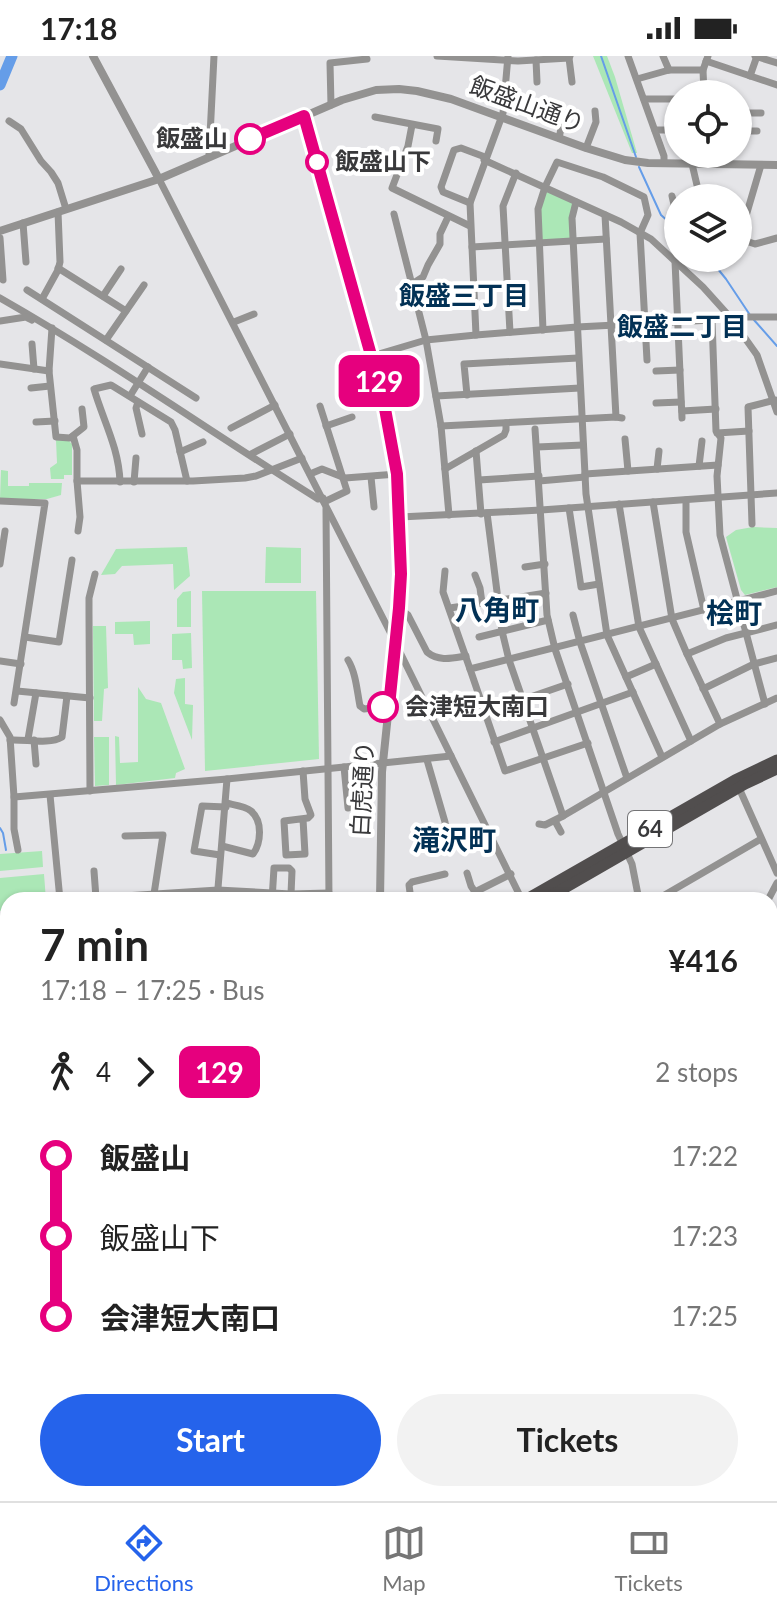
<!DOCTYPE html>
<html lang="en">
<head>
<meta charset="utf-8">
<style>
  :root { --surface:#fff; --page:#f2f2f2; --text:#222; --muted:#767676; --line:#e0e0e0; --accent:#2563eb }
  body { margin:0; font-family:Lato,"Noto Sans JP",sans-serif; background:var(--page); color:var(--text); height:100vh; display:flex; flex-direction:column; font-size:30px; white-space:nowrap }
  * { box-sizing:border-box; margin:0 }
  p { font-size:26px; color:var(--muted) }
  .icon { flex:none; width:44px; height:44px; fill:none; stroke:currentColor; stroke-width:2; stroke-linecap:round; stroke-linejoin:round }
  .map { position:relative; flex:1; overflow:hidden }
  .sheet { position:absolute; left:0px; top:836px; width:778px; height:610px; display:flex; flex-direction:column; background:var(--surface); border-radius:24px 24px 0 0; box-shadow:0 2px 6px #0004 }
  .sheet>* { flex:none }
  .badge { padding:0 16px; border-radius:12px; font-size:28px; line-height:52px }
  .buttons { position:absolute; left:664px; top:24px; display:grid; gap:16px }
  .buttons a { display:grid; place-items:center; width:88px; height:88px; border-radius:50%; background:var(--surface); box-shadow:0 2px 6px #0004; font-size:40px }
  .map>.badge { position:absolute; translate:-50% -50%; box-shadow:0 0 0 4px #fff }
  .legs { display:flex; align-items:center; gap:12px; height:88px; padding:0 40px; font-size:26px }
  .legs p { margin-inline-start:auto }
  .summary { display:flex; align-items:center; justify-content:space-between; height:136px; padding:0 40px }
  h1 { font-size:44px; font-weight:700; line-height:60px }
  .button { display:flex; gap:16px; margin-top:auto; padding:16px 40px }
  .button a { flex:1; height:92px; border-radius:48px; background:var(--accent); color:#fff; font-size:32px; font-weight:700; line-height:92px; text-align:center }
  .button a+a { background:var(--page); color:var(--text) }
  ul { padding:0 40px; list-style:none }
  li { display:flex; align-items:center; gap:28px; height:80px; font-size:30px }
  li i { display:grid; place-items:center; width:12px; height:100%; margin:0 10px; background:currentColor }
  li i::after { content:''; width:20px; height:20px; margin:-10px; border:6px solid; border-radius:50%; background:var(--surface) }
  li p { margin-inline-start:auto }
  li:first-child i { background:linear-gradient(#0000 50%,currentColor 0) }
  li:last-child i { background:linear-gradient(currentColor 50%,#0000 0) }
  .status { display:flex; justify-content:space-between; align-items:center; height:56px; padding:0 40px; background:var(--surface); direction:ltr }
  .status svg { height:22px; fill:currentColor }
  .menu { display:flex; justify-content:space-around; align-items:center; height:112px; border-top:2px solid var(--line); background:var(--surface); font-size:22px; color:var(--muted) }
  .menu a { display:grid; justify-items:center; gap:4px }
  .menu .current { color:var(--accent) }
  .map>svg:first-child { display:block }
</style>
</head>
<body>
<div class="status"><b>17:18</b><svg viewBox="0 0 49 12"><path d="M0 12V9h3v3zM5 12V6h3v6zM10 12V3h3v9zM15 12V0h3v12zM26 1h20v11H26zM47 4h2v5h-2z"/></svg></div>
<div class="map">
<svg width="777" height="1445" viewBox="0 0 777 1445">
  <rect width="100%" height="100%" fill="#e5e5e8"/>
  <g fill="#abe7b6">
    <polygon points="593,0 607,0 615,21 637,97 632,97"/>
    <polygon points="546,133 574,147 572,183 541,185 539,157"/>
    <polygon points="56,384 68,384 72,388 72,419 64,419 64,423 51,423 50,412 57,407"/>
    <polygon points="1,414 8,415 8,430 29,430 29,427 62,427 61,439 47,443 0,443"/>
    <polygon points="753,471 777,472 777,531 745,539 741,534 726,481 736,474"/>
    <polygon points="187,491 190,520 174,534 173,508 122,510 115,518 101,519 116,493"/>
    <polygon points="266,491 301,492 301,527 265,527"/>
    <polygon points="191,535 191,571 177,571 177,543 183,536"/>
    <polygon points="202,535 316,535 319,703 205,715"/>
    <polygon points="150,565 150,588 134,589 133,578 115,578 115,566"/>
    <polygon points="93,570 106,570 108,632 104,633 102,665 94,665"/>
    <polygon points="191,577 192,612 183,613 182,604 172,604 172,578"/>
    <polygon points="185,622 185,648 193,649 192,684 174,637 176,623"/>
    <polygon points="138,631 146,643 161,647 185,713 176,717 175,722 116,729 115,680 119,681 120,707 138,706"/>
    <polygon points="94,681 109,681 109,729 95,730"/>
    <polygon points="42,795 43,811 0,815 0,798"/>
    <polygon points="44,818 46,844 8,844 8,855 0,855 0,822"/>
  </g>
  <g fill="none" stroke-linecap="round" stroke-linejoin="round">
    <g stroke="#659de8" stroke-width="2">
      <polyline points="601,0 636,101"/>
      <polyline points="639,111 661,159 678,174"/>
      <polyline points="709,202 726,223 750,259"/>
      <polyline points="754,264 777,290"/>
      <polyline points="0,772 3,777 6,794"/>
    </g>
    <polyline stroke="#659de8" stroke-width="11" points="0,29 12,0"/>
    <g stroke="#939291" stroke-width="7">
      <polyline points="437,0 518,5 569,2 570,0"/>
      <polyline points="508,0 503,57 470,147 476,279 577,271 712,264 730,261 777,261"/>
      <polyline points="628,0 664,100 664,107"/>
      <polyline points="663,0 669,14"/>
      <polyline points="755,0 777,7"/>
      <polyline points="569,2 572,26"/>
      <polyline points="536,4 537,26"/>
      <polyline points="706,5 777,29"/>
      <polyline points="750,20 757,0"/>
      <polyline points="637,23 669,14 703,14"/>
      <polyline points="704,38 703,14 708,0"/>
      <polyline points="644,43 678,43"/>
      <polyline points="331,49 330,7 367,3"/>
      <polyline points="738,57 761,57"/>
      <polyline points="375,61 438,73 436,85"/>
      <polyline points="9,65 21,73 41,105 51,116 58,127 66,153"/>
      <polyline points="412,69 408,90 392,132 470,170"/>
      <polyline points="655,74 678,74"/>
      <polyline points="738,75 757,75"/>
      <polyline points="559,82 564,59"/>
      <polyline points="586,92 596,66 595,55"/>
      <polyline points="209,100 214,0"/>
      <polyline points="484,104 621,166 651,183 703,231 730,261 757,299 777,356"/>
      <polyline points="692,108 700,142"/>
      <polyline points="159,123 389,574 522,844"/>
      <polyline points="672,140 675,153"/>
      <polyline points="576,146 572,162 586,438 607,579 662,701"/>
      <polyline points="470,147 443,136 441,131 454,94 461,92 485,101"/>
      <polyline points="394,158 426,284 441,370 449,459"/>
      <polyline points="605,159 616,361"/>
      <polyline points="23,167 26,206"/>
      <polyline points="0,182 3,224"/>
      <polyline points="740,183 755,188 777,182"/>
      <polyline points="738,187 761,109"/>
      <polyline points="472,191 606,183"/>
      <polyline points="675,205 682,362"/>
      <polyline points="58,212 126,255"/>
      <polyline points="412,228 423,221 428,209 440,188 440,178 448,161"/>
      <polyline points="27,234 196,342"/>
      <polyline points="103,240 121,213"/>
      <path d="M0,242C109,304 212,377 318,443L323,442"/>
      <polyline points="42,243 58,214 60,206 58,156"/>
      <polyline points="418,252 475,248"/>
      <polyline points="712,264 716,375 721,382 717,420 720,479 765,648"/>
      <polyline points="0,265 26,261 32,264"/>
      <polyline points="234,266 254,258"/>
      <polyline points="52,272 49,315 56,381 70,382 84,371 82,353"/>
      <polyline points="543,274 538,153 545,131 557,106 603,121 644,141 648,159 640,177 647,304"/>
      <polyline points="510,276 503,150 516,117"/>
      <polyline points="106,284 144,229"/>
      <polyline points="32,288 34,313"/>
      <polyline points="372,300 426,284 476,279"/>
      <polyline points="0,308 49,315"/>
      <polyline points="656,315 680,314"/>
      <polyline points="31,332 50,330"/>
      <polyline points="467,339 464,308 578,302"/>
      <polyline points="130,340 148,311"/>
      <polyline points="436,340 580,332"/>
      <polyline points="138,346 136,352 142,378"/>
      <polyline points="656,347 681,346"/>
      <polyline points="320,350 347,435 324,446"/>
      <polyline points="682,355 716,353"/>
      <polyline points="36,366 55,365"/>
      <polyline points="326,370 352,361"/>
      <polyline points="441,370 616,361 622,362"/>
      <polyline points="231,372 275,349"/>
      <polyline points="535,373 547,559 555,593 618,778 632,808 639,844"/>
      <polyline points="717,377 749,375"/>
      <polyline points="73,380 77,394 77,425"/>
      <polyline points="625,383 628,415"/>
      <polyline points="537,391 583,389"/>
      <polyline points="476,395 481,458"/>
      <polyline points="180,396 203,386"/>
      <polyline points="251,398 290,378"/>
      <polyline points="699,410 702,385"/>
      <polyline points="445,413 504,379 506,374 506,367"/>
      <polyline points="657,413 659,395"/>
      <polyline points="310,418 322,413 345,422 397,418"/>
      <polyline points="585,418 718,409"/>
      <polyline points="371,421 374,451"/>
      <polyline points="479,424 539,420"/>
      <polyline points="539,425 585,421"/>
      <path d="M120,426C119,392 103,364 94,333L111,329L171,366L175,374L187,425"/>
      <polyline points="134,426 136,402"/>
      <polyline points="686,444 686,476 704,554"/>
      <polyline points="0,445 45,447 14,647"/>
      <polyline points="653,446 672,563 687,598 720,668"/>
      <polyline points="619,448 639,571 691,685"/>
      <polyline points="569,452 581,531 599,528"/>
      <polyline points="326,453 329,844"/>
      <polyline points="487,457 502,575 509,604 563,760 720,668 777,642"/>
      <polyline points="400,461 541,454 777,437"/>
      <polyline points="752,468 748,351 775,344"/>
      <polyline points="78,475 80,461 77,425 193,425 245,422 256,420 302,402"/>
      <polyline points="0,508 5,475"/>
      <polyline points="525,511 545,508"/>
      <polyline points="445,515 443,536 470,613"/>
      <polyline points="475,519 480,532 482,547"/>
      <path d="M399,552L408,559L427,596C439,606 453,602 466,600"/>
      <polyline points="450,552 546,537"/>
      <polyline points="573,559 580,586 627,722"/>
      <polyline points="25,581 59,586 72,504"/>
      <polyline points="479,581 548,564"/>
      <polyline points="687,598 726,582 777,569"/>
      <path d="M348,604C356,617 357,635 360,650L364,653L389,650"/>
      <polyline points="0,605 21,608"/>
      <polyline points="626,621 656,608"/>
      <polyline points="703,633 754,608 777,602"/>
      <polyline points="17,635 90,642"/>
      <polyline points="510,648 568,628"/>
      <polyline points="0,664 10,681 14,741 227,723 451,700"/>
      <polyline points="28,683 36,637"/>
      <path d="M10,684C26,683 49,689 62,681L67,640"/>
      <polyline points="34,684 36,708"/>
      <polyline points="494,686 633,636"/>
      <polyline points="588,687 505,715 470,613 777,535"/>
      <polyline points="427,704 445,766 447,784"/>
      <polyline points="344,711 348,752"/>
      <polyline points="303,715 305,743 311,759 308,762 284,765 286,799 305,798 303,763"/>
      <polyline points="739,732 777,817"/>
      <polyline points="90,735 89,558 89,542 95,518"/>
      <polyline points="50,739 60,844"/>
      <polyline points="14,741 14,773 18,794"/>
      <polyline points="555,765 561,776"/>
      <polyline points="539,768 545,769 563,760"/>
      <polyline points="125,780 163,779 154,838"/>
      <path d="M222,790L253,798C261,787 263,765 251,755C245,750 234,749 226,747"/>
      <polyline points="220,799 194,795 202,750 226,751"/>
      <polyline points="94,815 96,842"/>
      <polyline points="467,817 471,830 475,836 511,818"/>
      <polyline points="62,844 218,834 291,838 329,837"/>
      <polyline points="217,844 227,723"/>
      <polyline points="272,844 274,812 289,812 292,815 291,838"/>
      <polyline points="411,844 409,829 412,826 445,818"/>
      <polyline points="656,844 761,783"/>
      <polyline points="768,844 777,827"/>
      <polyline points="777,944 777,922"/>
      <polyline points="770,974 770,998"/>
      <polyline points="770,1025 777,1025"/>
      <polyline points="7,1052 8,1060"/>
      <polyline points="770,1063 777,1063"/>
      <polyline points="0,1078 8,1077"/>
      <polyline points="0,1124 8,1123"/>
      <polyline points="770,1156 777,1157"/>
      <polyline points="0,1230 8,1228"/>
      <polyline points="770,1251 777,1252"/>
      <polyline points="0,1261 8,1260"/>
      <polyline points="0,1298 8,1296"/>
      <polyline points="0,1357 0,1358"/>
      <polyline points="770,1370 777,1370"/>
      <polyline points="0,1398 8,1396"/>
      <polyline points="0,1430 8,1431"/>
      <polyline points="55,1438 98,1445"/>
      <polyline points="236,1438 238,1445"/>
      <polyline points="280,1438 282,1445"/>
      <polyline points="682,1442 690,1445"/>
      <polyline points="43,1445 44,1438"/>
      <polyline points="105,1445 106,1438"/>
      <polyline points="138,1445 138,1438"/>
      <polyline points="252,1445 270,1438"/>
      <polyline points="344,1445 369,1438"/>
      <polyline points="460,1445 460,1438"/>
      <polyline points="536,1445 541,1438"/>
      <polyline points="706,1445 709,1438"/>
      <polyline points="724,1445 725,1438"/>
    </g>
    <g stroke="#939291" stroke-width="8">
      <polyline points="93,0 159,123"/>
      <polyline points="304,60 383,342 397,418 401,518 398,562 382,716 380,844"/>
      <polyline points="0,175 159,123 342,44 376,34 399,33 417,35 451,43 586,92 625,104 648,107 777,109"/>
      <polyline points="0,1341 8,1338"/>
      <polyline points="161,1438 161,1445"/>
      <polyline points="376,1445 377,1438"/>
    </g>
    <g stroke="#514e4e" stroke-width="11">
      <polyline points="525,844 735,724 777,704"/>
      <polyline points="544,844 745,728 777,713"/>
      <polyline points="0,970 8,969"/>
      <polyline points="0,979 8,978"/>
    </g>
  </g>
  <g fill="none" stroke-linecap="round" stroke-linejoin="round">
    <defs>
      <polyline id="line-1" points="250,83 304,60 383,342 397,418 401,518 399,552 389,650 383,651"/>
    </defs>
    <use href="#line-1" stroke="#fff" stroke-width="18"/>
    <use href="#line-1" stroke="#e6007e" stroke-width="12"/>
  </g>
  <g fill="#fff" stroke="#e6007e" stroke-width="4">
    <circle cx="250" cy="83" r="14"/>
    <circle cx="317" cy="106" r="10"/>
    <circle cx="383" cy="651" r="14"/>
  </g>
  <g text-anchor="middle" stroke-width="8" stroke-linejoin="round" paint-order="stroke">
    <rect fill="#fff" stroke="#747476" stroke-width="2" x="628" y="755" width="44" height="36" rx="6"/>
    <g font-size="22" font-weight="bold" fill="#39393b">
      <text x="650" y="781">64</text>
    </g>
    <g font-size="24" fill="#39393b" stroke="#fff">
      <text transform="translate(527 49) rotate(20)" y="8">飯盛山通り</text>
      <text transform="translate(363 733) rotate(-87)" y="8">白虎通り</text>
    </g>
    <g font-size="24" font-weight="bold" fill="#39393b" stroke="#fff" text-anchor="start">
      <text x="228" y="91" text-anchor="end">飯盛山</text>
      <text x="335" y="114">飯盛山下</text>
      <text x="405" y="659">会津短大南口</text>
    </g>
    <g font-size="26" font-weight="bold" fill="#023155" stroke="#fff">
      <text x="464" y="249">飯盛三丁目</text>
      <text x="682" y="280">飯盛二丁目</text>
    </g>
    <g font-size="28" font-weight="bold" fill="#023155" stroke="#fff">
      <text x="497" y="564">八角町</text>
      <text x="734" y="567">桧町</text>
      <text x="454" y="794">滝沢町</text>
    </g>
  </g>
</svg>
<div class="buttons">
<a><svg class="icon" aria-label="locate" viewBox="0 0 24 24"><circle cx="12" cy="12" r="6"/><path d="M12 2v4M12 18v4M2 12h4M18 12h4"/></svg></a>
<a><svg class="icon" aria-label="layers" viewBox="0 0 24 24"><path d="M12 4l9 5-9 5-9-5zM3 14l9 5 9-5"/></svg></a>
</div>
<b class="badge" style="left:379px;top:325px;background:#e6007e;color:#fff">129</b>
<section class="sheet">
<div class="summary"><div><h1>7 min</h1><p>17:18 – 17:25 · Bus</p></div><b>¥416</b></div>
<div class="legs"><svg class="icon" aria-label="walk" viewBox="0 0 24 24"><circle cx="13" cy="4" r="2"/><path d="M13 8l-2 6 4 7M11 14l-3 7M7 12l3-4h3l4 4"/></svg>4<svg class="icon" aria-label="forward" viewBox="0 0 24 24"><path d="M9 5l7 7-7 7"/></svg><b class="badge" style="background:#e6007e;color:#fff">129</b><p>2 stops</p></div>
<ul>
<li><i style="color:#e6007e"></i><b>飯盛山</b><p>17:22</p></li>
<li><i style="color:#e6007e"></i><span>飯盛山下</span><p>17:23</p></li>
<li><i style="color:#e6007e"></i><b>会津短大南口</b><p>17:25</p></li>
</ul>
<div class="button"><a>Start</a><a>Tickets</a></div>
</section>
</div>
<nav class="menu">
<a class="current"><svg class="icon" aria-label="directions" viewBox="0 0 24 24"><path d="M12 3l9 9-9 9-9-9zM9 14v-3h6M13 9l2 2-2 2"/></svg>Directions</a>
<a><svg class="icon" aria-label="map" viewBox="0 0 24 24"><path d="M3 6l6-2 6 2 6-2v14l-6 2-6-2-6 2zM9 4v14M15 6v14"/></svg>Map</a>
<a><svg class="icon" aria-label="tickets" viewBox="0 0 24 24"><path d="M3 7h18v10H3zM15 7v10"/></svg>Tickets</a>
</nav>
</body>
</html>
